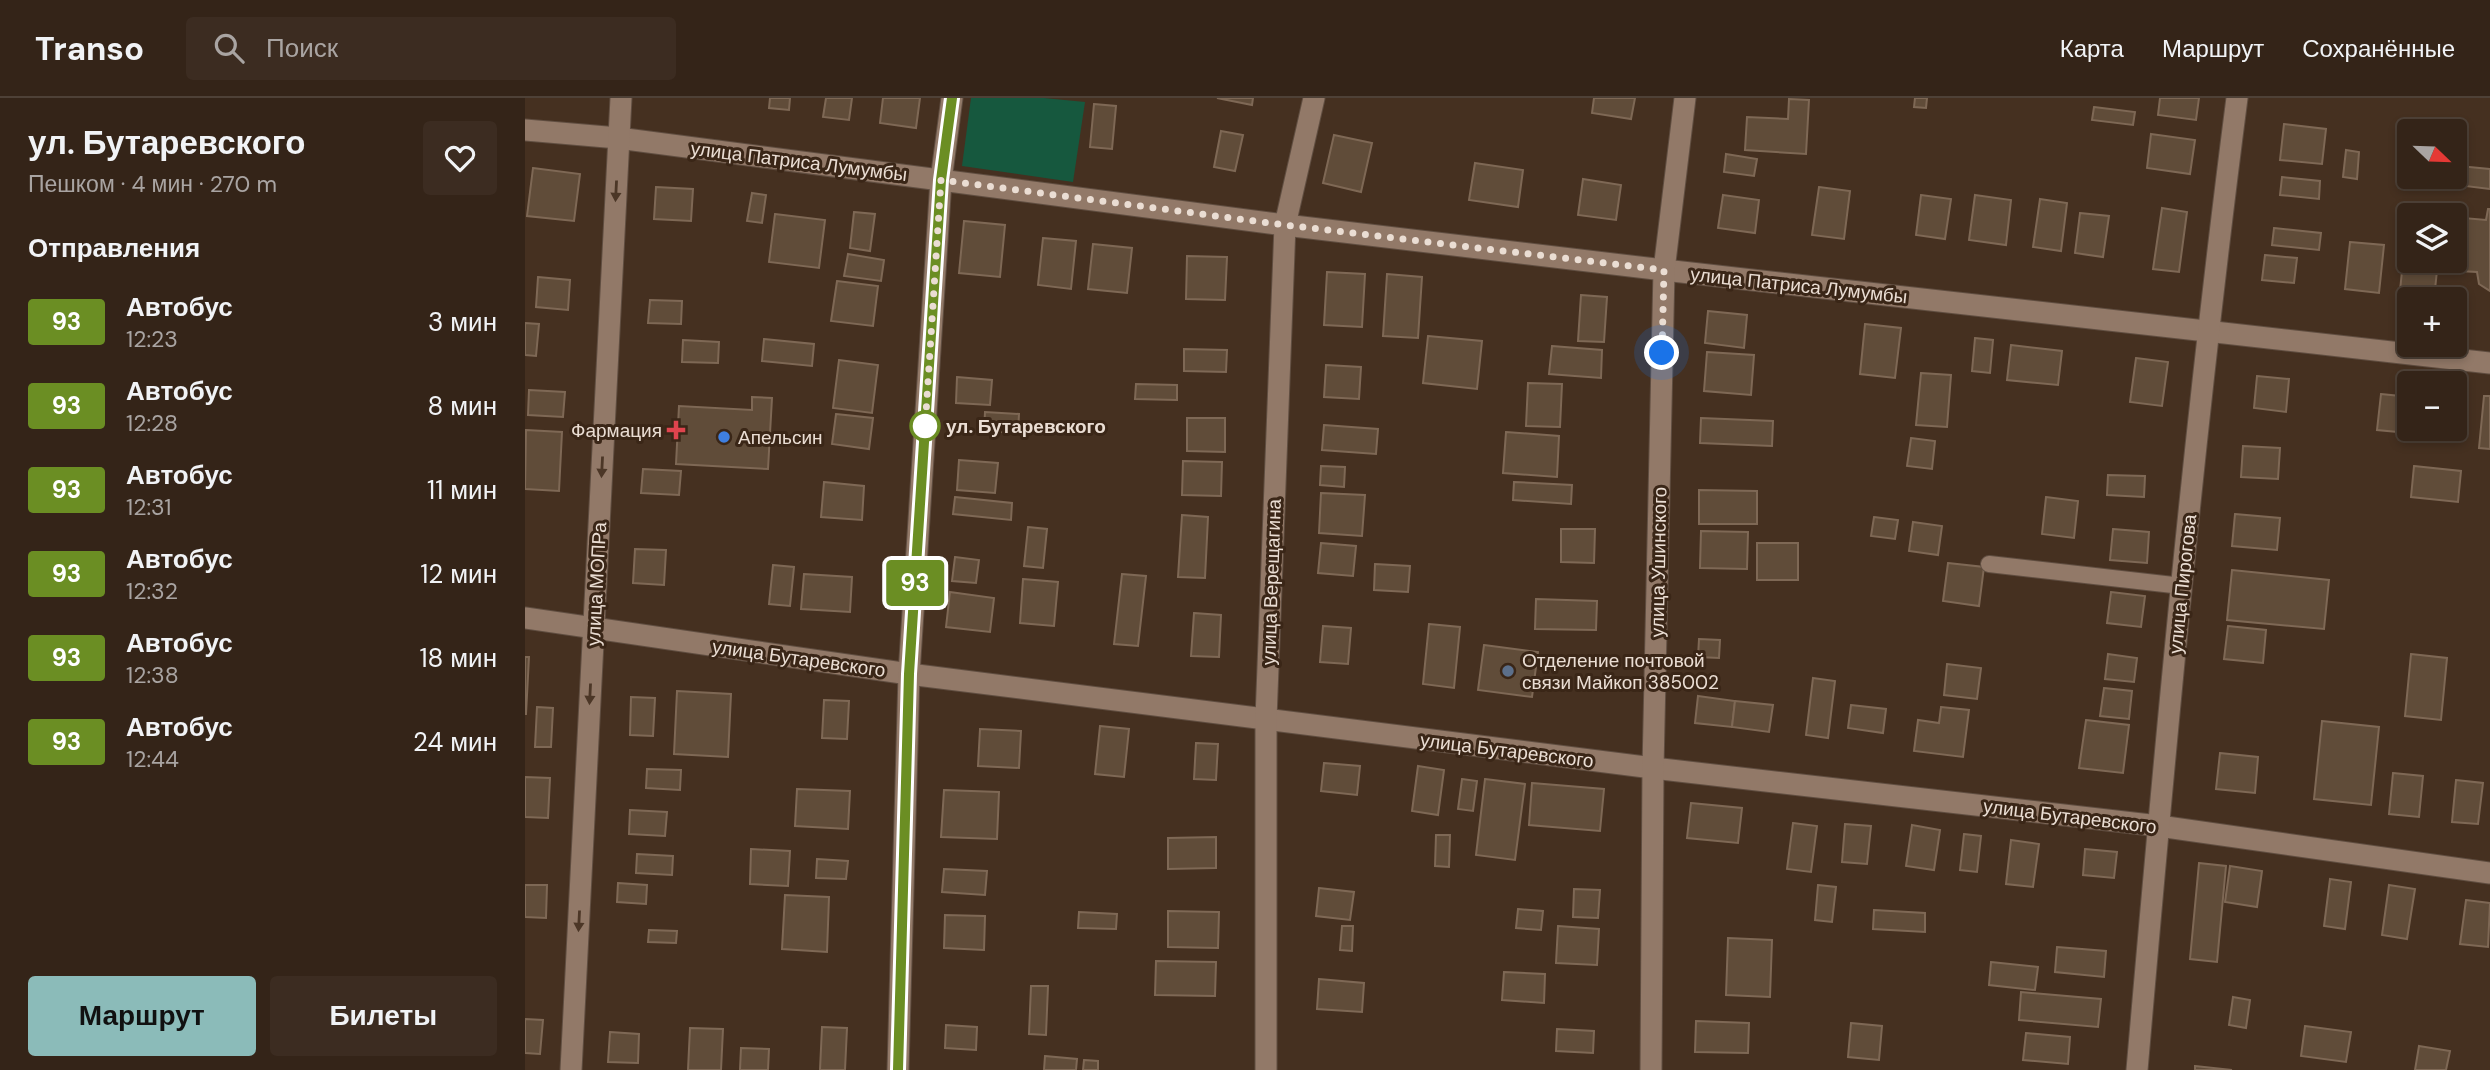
<!DOCTYPE html>
<html lang="ru">
<head>
<meta charset="utf-8">
<style>
  :root { --surface:#342418; --page:#3c2c21; --text:#f1f3f6; --muted:#a9a4a2; --line:#4e4137; --accent:#8bbbb9 }
  body { margin:0; font-family:"DM Sans",sans-serif; background:var(--page); color:var(--text); height:100vh; display:flex; flex-direction:column; font-size:26px; white-space:nowrap }
  * { box-sizing:border-box; margin:0 }
  p { font-size:23px; color:var(--muted) }
  .icon { flex:none; width:38px; height:38px; fill:none; stroke:currentColor; stroke-width:2; stroke-linecap:round; stroke-linejoin:round }
  .map { position:relative; flex:1; overflow:hidden }
  .drawer { display:flex; flex-direction:column; background:var(--surface); width:525px }
  .drawer>* { flex:none }
  .badge { padding:0 14px; border-radius:5px; font-size:24px; line-height:46px }
  .needle { width:46px; rotate:113deg }
  .controls { position:absolute; left:1872px; top:21px; display:grid; gap:14px }
  .controls a { display:grid; place-items:center; width:70px; height:70px; border-radius:7px; background:var(--surface); box-shadow:0 4px 10px #0003,0 0 0 2px var(--line); font-size:35px }
  .you { position:absolute; width:35px; height:35px; margin:-18px; border:5px solid #fff; border-radius:50%; background:#1a73e8; box-shadow:0 0 0 10px #1a73e833 }
  .map>.badge { position:absolute; translate:-50% -50%; box-shadow:0 0 0 4px #fff }
  h2 { padding:0 28px; font-size:26px; line-height:63px }
  .round { display:grid; place-items:center; flex:none; width:74px; height:74px; border-radius:7px; background:var(--page) }
  .summary { display:flex; align-items:center; justify-content:space-between; height:119px; padding:0 28px }
  h1 { font-size:33px; font-weight:600; line-height:52px }
  .action { display:flex; gap:14px; margin-top:auto; padding:14px 28px }
  .action a { flex:1; height:80px; border-radius:7px; background:var(--accent); color:#111; font-size:28px; font-weight:600; line-height:80px; text-align:center }
  .action a+a { background:var(--page); color:var(--text) }
  ul { padding:0; list-style:none }
  li { display:flex; align-items:center; gap:21px; height:84px; padding:0 28px }
  li div { flex:1 }
  li b { display:block; font-size:26px }
  li em { font-style:normal }
  li .badge { min-width:77px; font-weight:700; text-align:center }
  header { display:flex; align-items:center; gap:42px; box-sizing:border-box; height:98px; padding:0 35px; background:var(--surface); border-bottom:2px solid var(--line) }
  header strong { font-size:33px }
  nav { display:flex; gap:38px; margin-inline-start:auto; font-size:24px }
  .search { width:490px; height:63px; background:var(--page); display:flex; align-items:center; gap:18px; box-sizing:border-box; padding:0 24px; border-radius:7px; color:var(--muted); font-size:26px }
  main { display:flex; flex:1; min-height:0 }
  .map>svg:first-child { display:block }
</style>
</head>
<body>
<header>
<strong>Transo</strong>
<div class="search"><svg class="icon" aria-label="search" viewBox="0 0 24 24"><circle cx="10" cy="10" r="6"/><path d="M15 15l6 6"/></svg>Поиск</div>
<nav><a>Карта</a><a>Маршрут</a><a>Сохранённые</a></nav>
</header>
<main>
<section class="drawer">
<div class="summary"><div><h1>ул. Бутаревского</h1><p>Пешком · 4 мин · 270 m</p></div><a class="round"><svg class="icon" aria-label="heart" viewBox="0 0 24 24"><path d="M12 20l-8-8c-3-5 5-10 8-4 3-6 11-1 8 4z"/></svg></a></div>
<h2>Отправления</h2>
<ul>
<li><span class="badge" style="background:#6b8e23;color:#fff">93</span><div><b>Автобус</b><p>12:23</p></div><em>3 мин</em></li>
<li><span class="badge" style="background:#6b8e23;color:#fff">93</span><div><b>Автобус</b><p>12:28</p></div><em>8 мин</em></li>
<li><span class="badge" style="background:#6b8e23;color:#fff">93</span><div><b>Автобус</b><p>12:31</p></div><em>11 мин</em></li>
<li><span class="badge" style="background:#6b8e23;color:#fff">93</span><div><b>Автобус</b><p>12:32</p></div><em>12 мин</em></li>
<li><span class="badge" style="background:#6b8e23;color:#fff">93</span><div><b>Автобус</b><p>12:38</p></div><em>18 мин</em></li>
<li><span class="badge" style="background:#6b8e23;color:#fff">93</span><div><b>Автобус</b><p>12:44</p></div><em>24 мин</em></li>
</ul>
<div class="action"><a>Маршрут</a><a>Билеты</a></div>
</section>
<div class="map">
<svg width="1965" height="972" viewBox="0 0 1965 972">
  <rect width="100%" height="100%" fill="#453020"/>
  <polygon fill="#16583e" points="446,0 519,0 560,4 548,84 437,68"/>
  <g fill="#604c39" stroke="#7e6855" stroke-width="2">
    <polygon points="245,0 265,0 264,12 244,10"/>
    <polygon points="301,0 327,0 324,22 298,19"/>
    <polygon points="358,0 395,0 391,30 355,25"/>
    <polygon points="692,0 728,0 727,7"/>
    <polygon points="1069,0 1110,0 1106,21 1067,15"/>
    <polygon points="1390,0 1402,0 1401,10 1389,9"/>
    <polygon points="1635,0 1674,0 1671,22 1633,17"/>
    <polygon points="1264,1 1284,2 1281,56 1220,52 1222,19 1263,21"/>
    <polygon points="569,6 591,8 587,51 565,49"/>
    <polygon points="1569,9 1610,14 1608,27 1567,22"/>
    <polygon points="1759,26 1801,31 1797,66 1755,62"/>
    <polygon points="696,33 718,37 710,73 689,69"/>
    <polygon points="1626,36 1670,42 1665,76 1622,70"/>
    <polygon points="809,37 847,45 836,94 798,85"/>
    <polygon points="1821,52 1834,54 1832,81 1818,79"/>
    <polygon points="1201,56 1232,61 1229,78 1199,74"/>
    <polygon points="950,65 998,72 993,109 944,102"/>
    <polygon points="1934,68 1965,71 1965,91 1932,87"/>
    <polygon points="8,70 55,76 49,123 2,118"/>
    <polygon points="1757,79 1795,83 1794,101 1755,97"/>
    <polygon points="1058,81 1096,87 1091,122 1053,117"/>
    <polygon points="131,89 168,91 166,123 129,121"/>
    <polygon points="1294,89 1325,93 1319,141 1287,137"/>
    <polygon points="227,95 241,97 237,125 222,123"/>
    <polygon points="1198,97 1234,102 1230,135 1193,130"/>
    <polygon points="1396,97 1426,101 1420,141 1391,137"/>
    <polygon points="1450,97 1486,102 1481,147 1444,142"/>
    <polygon points="1515,101 1542,105 1536,153 1508,149"/>
    <polygon points="1637,110 1662,114 1654,174 1628,171"/>
    <polygon points="1963,111 1965,111 1965,193 1954,186 1952,174 1934,173 1939,120 1961,122"/>
    <polygon points="329,114 350,116 345,153 325,150"/>
    <polygon points="1555,115 1584,118 1578,159 1550,155"/>
    <polygon points="250,116 300,122 294,170 244,164"/>
    <polygon points="439,123 480,127 475,179 434,175"/>
    <polygon points="1749,130 1796,135 1794,152 1747,147"/>
    <polygon points="518,140 551,143 546,191 513,187"/>
    <polygon points="1825,144 1859,147 1854,195 1820,191"/>
    <polygon points="568,146 607,150 602,195 563,191"/>
    <polygon points="323,156 359,162 356,183 319,178"/>
    <polygon points="1740,157 1772,160 1769,185 1737,182"/>
    <polygon points="662,158 702,159 700,202 661,201"/>
    <polygon points="1893,163 1913,163 1909,201 1874,202 1878,164 1892,165"/>
    <polygon points="802,174 840,176 837,229 799,227"/>
    <polygon points="862,176 897,179 893,240 858,238"/>
    <polygon points="13,179 45,182 43,212 11,209"/>
    <polygon points="312,183 353,188 348,228 306,223"/>
    <polygon points="1056,197 1082,199 1079,244 1053,243"/>
    <polygon points="125,202 157,203 156,226 123,225"/>
    <polygon points="1183,213 1222,217 1219,250 1180,245"/>
    <polygon points="0,225 14,226 11,258 0,257"/>
    <polygon points="1340,226 1376,230 1370,280 1335,276"/>
    <polygon points="903,238 957,243 952,291 898,285"/>
    <polygon points="1450,240 1468,242 1465,275 1447,273"/>
    <polygon points="239,241 289,246 287,268 237,263"/>
    <polygon points="158,242 194,244 193,265 157,264"/>
    <polygon points="1486,247 1537,253 1533,287 1482,282"/>
    <polygon points="1027,248 1077,252 1076,280 1024,276"/>
    <polygon points="659,251 702,252 701,274 659,273"/>
    <polygon points="1182,254 1229,257 1226,297 1179,293"/>
    <polygon points="1611,260 1643,264 1637,308 1605,304"/>
    <polygon points="314,262 353,267 347,315 308,310"/>
    <polygon points="801,267 836,269 834,301 799,299"/>
    <polygon points="1396,275 1426,277 1422,329 1391,327"/>
    <polygon points="1732,278 1764,281 1761,314 1729,310"/>
    <polygon points="432,279 467,282 465,307 431,305"/>
    <polygon points="1003,285 1037,286 1035,329 1001,328"/>
    <polygon points="611,286 652,287 652,302 610,301"/>
    <polygon points="4,292 40,294 38,319 3,317"/>
    <polygon points="1856,296 1885,299 1885,331 1895,331 1894,336 1852,332"/>
    <polygon points="1959,298 1965,298 1965,351 1954,350"/>
    <polygon points="227,299 247,300 243,371 151,366 154,308 227,312"/>
    <polygon points="460,314 494,316 493,335 459,333"/>
    <polygon points="311,316 348,320 344,351 307,346"/>
    <polygon points="662,320 700,320 700,354 662,353"/>
    <polygon points="1176,320 1248,323 1247,348 1175,345"/>
    <polygon points="799,327 853,331 851,356 797,352"/>
    <polygon points="1,332 37,334 34,393 0,391"/>
    <polygon points="981,334 1034,338 1032,379 978,375"/>
    <polygon points="1386,340 1410,343 1407,371 1382,368"/>
    <polygon points="1718,348 1755,350 1753,381 1716,379"/>
    <polygon points="434,362 473,365 470,395 432,392"/>
    <polygon points="658,363 697,364 696,398 657,397"/>
    <polygon points="796,368 820,369 819,389 795,387"/>
    <polygon points="1889,368 1936,373 1933,404 1886,399"/>
    <polygon points="118,371 156,373 154,397 116,395"/>
    <polygon points="1583,377 1620,378 1619,399 1582,397"/>
    <polygon points="299,384 339,388 337,422 296,419"/>
    <polygon points="989,384 1047,387 1046,406 988,402"/>
    <polygon points="1174,392 1232,393 1232,426 1174,426"/>
    <polygon points="796,395 840,397 837,438 794,435"/>
    <polygon points="430,399 487,405 486,422 428,416"/>
    <polygon points="1521,399 1553,403 1549,440 1517,436"/>
    <polygon points="1710,416 1755,420 1752,452 1707,448"/>
    <polygon points="657,417 683,419 680,480 653,479"/>
    <polygon points="1349,419 1373,422 1370,441 1346,438"/>
    <polygon points="1388,424 1417,428 1413,457 1384,453"/>
    <polygon points="503,429 522,431 518,470 499,468"/>
    <polygon points="1036,431 1070,431 1069,465 1036,464"/>
    <polygon points="1588,431 1624,434 1622,465 1585,462"/>
    <polygon points="1176,433 1223,434 1222,471 1175,470"/>
    <polygon points="796,445 831,448 828,478 793,475"/>
    <rect x="1232" y="445" width="41" height="37"/>
    <polygon points="110,451 141,452 139,487 108,485"/>
    <polygon points="430,459 454,462 451,485 427,483"/>
    <polygon points="1423,465 1459,469 1454,508 1418,503"/>
    <polygon points="850,466 885,468 883,494 849,492"/>
    <polygon points="248,467 269,469 265,508 244,506"/>
    <polygon points="1707,472 1804,482 1799,531 1702,522"/>
    <polygon points="279,476 327,479 325,514 276,511"/>
    <polygon points="597,476 621,478 613,548 589,546"/>
    <polygon points="498,481 533,484 529,528 495,525"/>
    <polygon points="425,494 469,500 465,534 421,529"/>
    <polygon points="1586,494 1620,498 1616,529 1582,525"/>
    <polygon points="1011,501 1072,503 1071,532 1010,531"/>
    <polygon points="669,515 696,517 694,559 666,558"/>
    <polygon points="904,526 935,529 929,590 898,586"/>
    <polygon points="798,528 826,530 823,566 795,564"/>
    <polygon points="1703,528 1741,532 1738,565 1699,561"/>
    <polygon points="1174,541 1195,542 1194,560 1173,559"/>
    <polygon points="959,547 1013,554 1007,599 953,592"/>
    <polygon points="1583,556 1612,560 1609,584 1580,581"/>
    <polygon points="1886,556 1922,560 1916,622 1880,618"/>
    <polygon points="0,559 4,559 1,616 0,616"/>
    <polygon points="1422,566 1456,570 1452,601 1419,597"/>
    <polygon points="1288,580 1310,583 1303,640 1281,637"/>
    <polygon points="1579,590 1607,593 1604,621 1575,618"/>
    <polygon points="152,593 206,596 203,659 149,656"/>
    <polygon points="1173,598 1210,603 1207,629 1170,625"/>
    <polygon points="106,599 130,600 128,638 105,637"/>
    <polygon points="299,602 324,603 322,641 297,640"/>
    <polygon points="1210,603 1248,607 1244,634 1207,629"/>
    <polygon points="1326,607 1361,611 1358,635 1323,630"/>
    <polygon points="12,609 28,610 26,649 10,649"/>
    <polygon points="1416,609 1444,612 1438,659 1389,653 1393,622 1414,625"/>
    <polygon points="1561,622 1604,627 1598,675 1554,670"/>
    <polygon points="1797,623 1854,629 1846,707 1789,701"/>
    <polygon points="575,628 604,631 599,679 570,676"/>
    <polygon points="455,631 496,633 494,670 453,668"/>
    <polygon points="671,645 693,646 691,682 669,681"/>
    <polygon points="1695,655 1733,659 1730,695 1691,691"/>
    <polygon points="799,665 835,668 832,697 796,693"/>
    <polygon points="893,668 919,672 913,717 887,713"/>
    <polygon points="122,671 156,672 155,692 121,690"/>
    <polygon points="1868,675 1898,678 1894,719 1864,716"/>
    <polygon points="0,679 25,680 23,720 0,719"/>
    <polygon points="937,681 952,683 948,713 933,711"/>
    <polygon points="960,681 1000,686 990,762 951,757"/>
    <polygon points="1931,682 1958,685 1953,726 1927,724"/>
    <polygon points="1007,685 1079,691 1075,733 1004,727"/>
    <polygon points="272,691 325,693 323,731 270,728"/>
    <polygon points="419,692 474,694 472,741 416,739"/>
    <polygon points="1166,705 1217,710 1213,745 1162,740"/>
    <polygon points="105,712 142,714 140,738 104,736"/>
    <polygon points="1268,725 1292,728 1286,774 1262,771"/>
    <polygon points="1320,726 1346,728 1342,766 1317,764"/>
    <polygon points="1387,727 1415,732 1409,772 1381,768"/>
    <polygon points="1439,736 1456,738 1452,774 1435,772"/>
    <polygon points="911,737 925,737 924,769 910,768"/>
    <polygon points="691,739 691,770 643,771 643,740"/>
    <polygon points="1486,742 1514,746 1508,789 1481,786"/>
    <polygon points="226,751 265,753 263,788 225,786"/>
    <polygon points="1560,751 1592,754 1589,780 1558,777"/>
    <polygon points="112,756 148,758 147,777 111,775"/>
    <polygon points="292,761 323,763 321,781 291,780"/>
    <polygon points="1674,765 1701,768 1692,864 1665,861"/>
    <polygon points="1705,768 1737,773 1732,809 1700,804"/>
    <polygon points="419,771 462,773 460,797 417,794"/>
    <polygon points="1805,781 1826,784 1820,831 1799,828"/>
    <polygon points="93,785 122,787 121,806 92,804"/>
    <polygon points="0,787 22,787 21,820 0,819"/>
    <polygon points="1293,787 1311,789 1307,824 1290,822"/>
    <polygon points="1864,787 1890,791 1882,841 1857,837"/>
    <polygon points="794,790 829,794 825,822 791,818"/>
    <polygon points="1049,791 1075,792 1073,820 1048,819"/>
    <polygon points="260,797 304,799 302,854 257,851"/>
    <polygon points="1941,802 1965,805 1963,849 1935,846"/>
    <polygon points="993,811 1018,813 1016,832 991,830"/>
    <polygon points="1349,812 1400,815 1400,834 1348,831"/>
    <polygon points="643,813 694,814 693,850 643,849"/>
    <polygon points="554,814 592,816 591,831 553,830"/>
    <polygon points="420,817 460,818 459,852 419,850"/>
    <polygon points="817,828 828,828 827,853 815,852"/>
    <polygon points="1033,828 1074,831 1072,867 1031,865"/>
    <polygon points="124,832 152,833 151,845 123,844"/>
    <polygon points="1203,840 1247,842 1245,899 1201,897"/>
    <polygon points="1532,849 1581,853 1579,879 1530,874"/>
    <polygon points="631,863 691,864 690,898 630,897"/>
    <polygon points="1466,864 1513,869 1510,892 1464,887"/>
    <polygon points="979,874 1020,876 1019,905 977,902"/>
    <polygon points="794,881 839,885 837,914 792,911"/>
    <polygon points="506,888 523,888 521,937 504,936"/>
    <polygon points="1496,894 1576,901 1573,929 1494,922"/>
    <polygon points="1708,899 1725,902 1721,930 1704,927"/>
    <polygon points="0,921 18,922 15,956 0,955"/>
    <polygon points="1171,923 1224,925 1223,955 1170,954"/>
    <polygon points="1326,925 1357,928 1354,962 1323,959"/>
    <polygon points="421,927 452,929 451,952 420,950"/>
    <polygon points="1780,928 1826,934 1821,964 1776,958"/>
    <polygon points="297,929 322,930 320,972 295,972"/>
    <polygon points="165,930 198,931 196,972 163,972"/>
    <polygon points="1032,931 1069,933 1068,955 1031,953"/>
    <polygon points="85,934 114,936 113,965 83,964"/>
    <polygon points="1501,935 1545,939 1543,966 1498,962"/>
    <polygon points="1894,948 1925,953 1921,972 1890,972"/>
    <polygon points="216,950 244,951 243,972 215,972"/>
    <polygon points="520,958 552,961 551,972 519,972"/>
    <polygon points="559,962 573,963 573,972 558,972"/>
    <polygon points="1670,968 1707,972 1670,972"/>
  </g>
  <g fill="none" stroke-linecap="round" stroke-linejoin="round">
    <defs>
      <polyline id="service" points="1464,466 1657,488"/>
      <g id="minor">
        <polyline points="0,32 93,40 760,127 1139,172 1965,265"/>
        <polyline points="0,520 384,576 1128,670 1634,728 1965,775"/>
        <polyline points="741,972 741,621 760,127 789,0"/>
        <polyline points="1126,972 1128,670 1139,172 1160,0"/>
      </g>
      <path id="tertiary" d="M1612,972C1640,647 1670,323 1712,0"/>
      <g id="secondary">
        <polyline points="46,972 96,0"/>
        <polyline points="373,972 384,576 416,82 427,0"/>
      </g>
    </defs>
    <use href="#service" stroke="#604e41" stroke-width="18"/>
    <use href="#minor" stroke="#604e41" stroke-width="23"/>
    <use href="#tertiary" stroke="#604e41" stroke-width="23"/>
    <use href="#secondary" stroke="#604e41" stroke-width="23"/>
    <use href="#service" stroke="#927968" stroke-width="16"/>
    <use href="#minor" stroke="#927968" stroke-width="21"/>
    <use href="#tertiary" stroke="#927968" stroke-width="21"/>
    <use href="#secondary" stroke="#927968" stroke-width="21"/>
  </g>
  <defs><path id="oneway-solid" d="M-6-.8H1V-3.2L6.5 0L1 3.2V.8H-6Z" transform="scale(1.75)"/></defs>
  <g fill="#4c3727">
    <use href="#oneway-solid" transform="translate(91 93) rotate(93)"/>
    <use href="#oneway-solid" transform="translate(77 369) rotate(93)"/>
    <use href="#oneway-solid" transform="translate(65 596) rotate(93)"/>
    <use href="#oneway-solid" transform="translate(54 823) rotate(93)"/>
  </g>
  <g fill="none" stroke-linecap="round" stroke-linejoin="round">
    <defs>
      <polyline id="line" points="373,972 384,576 416,82 427,0"/>
    </defs>
    <use href="#line" stroke="#fff" stroke-width="16"/>
    <use href="#line" stroke="#6b8e23" stroke-width="10"/>
    <polyline stroke="#eaddd3" stroke-width="7" stroke-dasharray="0 12.6" points="400,328 400,331 416,82 760,127 1139,172 1137,255"/>
  </g>
  <circle fill="#fff" stroke="#6b8e23" stroke-width="3.5" cx="400" cy="328" r="14"/>
  <path fill="#e0444e" stroke="#3a2617" stroke-width="2.5" d="M147.5 321.5h7v7h7v7h-7v7h-7v-7h-7v-7h7z"/>
  <circle fill="#3f7fe0" stroke="#3a2617" stroke-width="2.5" cx="199" cy="339" r="7"/>
  <circle fill="#5c6f8a" stroke="#3a2617" stroke-width="2.5" cx="983" cy="573" r="7"/>
  <g text-anchor="middle" stroke-width="6" stroke-linejoin="round" paint-order="stroke">
    <g font-size="19" fill="#eaddd3" stroke="#3a2617">
      <text transform="translate(274 63) rotate(7)" y="7">улица Патриса Лумумбы</text>
      <text transform="translate(1274 187) rotate(6)" y="7">улица Патриса Лумумбы</text>
      <text transform="translate(1133 464) rotate(-89)" y="7">улица Ушинского</text>
      <text transform="translate(746 484) rotate(-88)" y="7">улица Верещагина</text>
      <text transform="translate(71 486) rotate(-87)" y="7">улица МОПРа</text>
      <text transform="translate(1657 486) rotate(-84)" y="7">улица Пирогова</text>
      <text transform="translate(274 560) rotate(8)" y="7">улица Бутаревского</text>
      <text transform="translate(982 652) rotate(7)" y="7">улица Бутаревского</text>
      <text transform="translate(1545 718) rotate(7)" y="7">улица Бутаревского</text>
    </g>
    <g font-size="19" font-weight="bold" fill="#eaddd3" stroke="#3a2617" text-anchor="start">
      <text x="421" y="335">ул. Бутаревского</text>
    </g>
    <g font-size="19" fill="#eaddd3" stroke="#3a2617" text-anchor="start">
      <text x="137" y="339" text-anchor="end">Фармация</text>
      <text x="213" y="346">Апельсин</text>
      <text x="997" y="569">Отделение почтовой<tspan x="997" dy="22">связи Майкоп 385002</tspan></text>
    </g>
  </g>
</svg>
<div class="controls">
<a><svg class="needle" viewBox="-14 -14 28 28"><path d="M0-13l5 13h-10z" fill="#e53935"/><path d="M0 13l5-13h-10z" fill="#a9a4a2"/></svg></a>
<a><svg class="icon" aria-label="layers" viewBox="0 0 24 24"><path d="M12 4l9 5-9 5-9-5zM3 14l9 5 9-5"/></svg></a>
<a>+</a>
<a>−</a>
</div>
<div class="you" style="left:1137px;top:255px"></div>
<b class="badge" style="left:390px;top:485px;background:#6b8e23;color:#fff">93</b>
</div>
</main>
</body>
</html>
